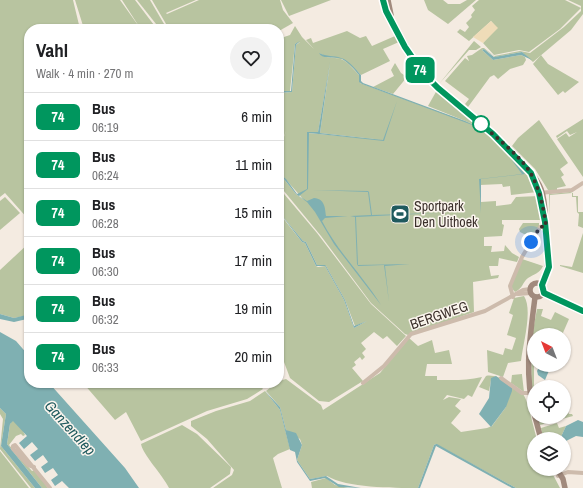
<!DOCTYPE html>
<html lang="en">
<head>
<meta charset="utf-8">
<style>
  :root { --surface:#fff; --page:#f2f2f2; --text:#202124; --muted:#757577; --line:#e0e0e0 }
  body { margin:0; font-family:"Archivo Narrow",sans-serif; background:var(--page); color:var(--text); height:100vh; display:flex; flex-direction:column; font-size:15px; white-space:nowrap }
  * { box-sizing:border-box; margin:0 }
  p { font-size:13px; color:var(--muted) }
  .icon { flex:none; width:22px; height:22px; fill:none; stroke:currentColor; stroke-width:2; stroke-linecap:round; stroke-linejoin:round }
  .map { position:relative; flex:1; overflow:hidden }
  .side { position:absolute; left:24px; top:24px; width:260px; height:364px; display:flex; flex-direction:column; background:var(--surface); border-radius:16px; box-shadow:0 1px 3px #0004 }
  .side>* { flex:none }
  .badge { padding:0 8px; border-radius:6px; font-size:14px; line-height:26px }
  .needle { width:26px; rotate:318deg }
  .fabs { position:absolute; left:527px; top:328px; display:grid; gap:8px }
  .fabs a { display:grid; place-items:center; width:44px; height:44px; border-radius:50%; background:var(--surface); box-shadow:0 1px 3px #0004; font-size:20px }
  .you { position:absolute; width:20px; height:20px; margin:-10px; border:3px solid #fff; border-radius:50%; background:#1a73e8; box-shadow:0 0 0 6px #1a73e833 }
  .map>.badge { position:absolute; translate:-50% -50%; box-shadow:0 0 0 2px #fff }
  .round { display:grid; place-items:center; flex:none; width:42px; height:42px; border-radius:21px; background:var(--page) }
  .head { display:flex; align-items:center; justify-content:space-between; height:68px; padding:0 12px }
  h1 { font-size:19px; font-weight:800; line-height:30px }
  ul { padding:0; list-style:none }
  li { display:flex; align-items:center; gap:12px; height:48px; padding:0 12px; border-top:1px solid var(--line) }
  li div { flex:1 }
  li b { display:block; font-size:15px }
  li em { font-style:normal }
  li .badge { min-width:44px; font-weight:700; text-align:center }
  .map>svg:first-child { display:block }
</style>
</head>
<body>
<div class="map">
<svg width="583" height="488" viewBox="0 0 583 488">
  <rect width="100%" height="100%" fill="#f4ebe1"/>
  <g fill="#b8c4a0" fill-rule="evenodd">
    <polygon points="0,0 73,0 80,29 29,29 29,220 5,193 0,197"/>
    <polygon points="75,0 120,0 140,28 122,0 135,0 157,29 84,29"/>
    <polygon points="137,0 150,0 167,29 160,29"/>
    <polygon points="152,0 196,0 166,13 167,14 199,0 280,0 283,10 293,23 279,31 279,29 169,29"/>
    <polygon points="281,0 331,0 289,16"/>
    <polygon points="424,0 443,0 448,4 460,4 467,0 476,0 448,24 428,10"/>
    <polygon points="479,0 565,0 581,8 560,29 529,52 519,50 494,55 483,43 497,28 491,21 469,41 457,32 460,29 465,32 469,27 466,23 472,17 471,15 475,10 472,6"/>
    <polygon points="568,0 583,0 583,14 571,30 533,62 522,52 495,57 484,49 482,50 493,60 521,55 525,57 526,60 523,65 510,69 498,79 494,75 490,77 468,107 465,104 469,99 445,81 465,58 469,61 467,56 472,55 482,48 484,48 494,56 520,51 530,53 564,27 581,11 581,6"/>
    <path d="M295,26L302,37L314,49L306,40L311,38L313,43L347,31L360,38L366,36L372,46L395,36L399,42L383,49L390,61L361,75L343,59L327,57L319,53C327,59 333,56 341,59C348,62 354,70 359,75L360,83L475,125L428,106L437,90C468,116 523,154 537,192L511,195L510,186L503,187L502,184L480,185L481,202L496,201V206L511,204L516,197L539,196L541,220H502V224L504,225L502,236L484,237V246H492L491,252L504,251L505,245L512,253L519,257L517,262L499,258L498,266H489L491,276L499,275L498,278L473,282L474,312L408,335L405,334L371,303L321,236L279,185V173L296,194L304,200L279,172V149L280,148L286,131L279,148V93L292,92L296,45L300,42L295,44L290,91H279V37L281,38L290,35ZM330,63L320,133L383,140L308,133L307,157V132H318Z"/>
    <polygon points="474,41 481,47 476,50 469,50 439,84"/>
    <polygon points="541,55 548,64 579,82 565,93 563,91 558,95 533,64"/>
    <polygon points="395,63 401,73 407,77 393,94 373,87 394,76 391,70"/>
    <polygon points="583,119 583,177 557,139 566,133 569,137 577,132 570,135 567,131 557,138 556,136"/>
    <polygon points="539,120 568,163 560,169 564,175 561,177 566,186 557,188 557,190 548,190 535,169 512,146 518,138"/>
    <polygon points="279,188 317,233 371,304 406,336 397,346 387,336 383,339 374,332 361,343 366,349 362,353 365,357 362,360 360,357 354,362 356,365 352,368 363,381 329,402 319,401 290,378 284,362 279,361 279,213 302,242 305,243 316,266 318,267 325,266 344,300 354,328 367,321 355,326 345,300 326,266 317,265 306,242 303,241 279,212"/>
    <polygon points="570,192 573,193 573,196 578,196 578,212 583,212 583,228 578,226 579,214 577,212 576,197 572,197 572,193 550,195 550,215 549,194"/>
    <polygon points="5,197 20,213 0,230 0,201"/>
    <polygon points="523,223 539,223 539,227 532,238 520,232 519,229"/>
    <polygon points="583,233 583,273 560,266 560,265 572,267"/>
    <polygon points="29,243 29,315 14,318 0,314 0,270"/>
    <path d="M522,259L543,266C539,274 534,274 528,278C522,283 523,288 515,292L511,287Z"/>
    <path d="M524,296C533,310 523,343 521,361L508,363L503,377L488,372L487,350L503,355L505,348L512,350L516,338L507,335L513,315L509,313L514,298Z"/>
    <polygon points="537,309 543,309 541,316 551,320 555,312 569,319 562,335 534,335 534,387 531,389 532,336"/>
    <path d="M409,338L418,346L432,340L435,353L449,350L452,364H427L425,376H437V380C451,380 466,381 482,377L472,397L468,395L464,399L447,395L443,400L449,397L461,399L455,406L461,411L451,423L461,432L487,428L492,426L506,407L491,380L489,391L479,387L486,376C496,373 517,386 523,394C528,400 534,430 537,439H534V469H550L560,488H516L436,444L434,445L418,488C392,488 347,488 327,476L310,479L297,460L302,445L300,439L286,430L280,407L266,391L276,383H279V381L286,379L321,405L323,410L380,373Z"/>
    <polygon points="522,374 522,375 524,392 511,383 512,375"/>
    <polygon points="83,383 258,383 263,389 247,399 207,411 141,441 126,412 115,420"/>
    <polygon points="265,391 280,410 290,449 278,454 273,458 282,488 213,488 232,475 234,470 207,439 191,426 191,421 216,411 250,401"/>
    <polygon points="0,408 6,414 1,446 35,488 31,488 0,449 3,419 0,414"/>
    <polygon points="568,412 569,414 572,414 573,416 540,425 537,417 564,417 564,413"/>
    <polygon points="13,420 21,427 25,435 23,436 21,434 16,436 9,445 32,471 35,470 48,488 42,488 7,444 10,424"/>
    <polygon points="557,423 559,428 566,426 560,439 543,439 541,428"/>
    <path d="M182,425L197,434L231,467L230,474L210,488H169C162,474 143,455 141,444Z"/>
    <polygon points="0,451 4,456 29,488 0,488"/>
    <polygon points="326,478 335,485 348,488 312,488 311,482"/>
  </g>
  <polygon fill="#efdcb8" points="491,21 498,28 483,43 473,37"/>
  <g fill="#7fb0b2">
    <polygon points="300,41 296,45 292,92 279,93 279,91 291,91 295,44"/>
    <polygon points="484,49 494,57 522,52 532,60 521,55 493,60 482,50"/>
    <path d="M319,53C327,57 333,55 341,58C349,60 355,69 361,75V81L363,83L465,121L480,128L488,135L475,126L362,84L359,82V75C354,69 347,60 339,58C332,57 322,59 319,53Z"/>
    <path d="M330,62L320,133L383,140L397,101L384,141L309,133L308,189L299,196L307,201L314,198C325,199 325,208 326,216H348L325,218L322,221C338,252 363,276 381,305L334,244L315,212L307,202L296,194L279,173L286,179L297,194L307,189V132H318Z"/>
    <polygon points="511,159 525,174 481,179 481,213 479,179 522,174"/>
    <polygon points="313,190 368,191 369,192 372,215 437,213 356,217 358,265 410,264 385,266 389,302 384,265 358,266 357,264 355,217 350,216 371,215 368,192"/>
    <polygon points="279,212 303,241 306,242 317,265 325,265 326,266 345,300 354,326 367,321 354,328 344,300 325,266 316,266 305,243 302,242"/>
    <polygon points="0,314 14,318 26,315 27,319 14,322 0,319"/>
    <polygon points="0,332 16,341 29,356 29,383 49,383 125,468 139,488 69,488 62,481 55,486 51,480 58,475 53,468 45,473 41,467 48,462 43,455 35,461 30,455 38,449 32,442 24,449 19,443 27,436 13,421 10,424 7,444 42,488 35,488 1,446 6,414 0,408"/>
    <polygon points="540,365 551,366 545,380 538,375 537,371"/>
    <polygon points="496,376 512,388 512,391 506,407 491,427 479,414 489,398 491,378"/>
    <polygon points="265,391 280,407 286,430 296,433 302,445 297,460 310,479 326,476 338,484 361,488 339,487 325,478 310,481 297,462 295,452 290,450 280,410"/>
    <polygon points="578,420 583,422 583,437 576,436 564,442 564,439 560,439 566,426"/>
    <polygon points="436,444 437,444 516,488 512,488 436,446 420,488 418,488 434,445"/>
  </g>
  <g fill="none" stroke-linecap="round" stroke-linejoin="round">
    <g stroke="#cdbbac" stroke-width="4">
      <polyline points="539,193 572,190 583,183"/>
      <polyline points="518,294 531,293"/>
      <polyline points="513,297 510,286 522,257 540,227 546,226"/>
      <polyline points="501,378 522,393 529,393"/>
      <polyline points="363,383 384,366 411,334 485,311 523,290 530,289"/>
      <polyline points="34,467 28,465 13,449 13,446 15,445 50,488"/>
      <polyline points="558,476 568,472 583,473"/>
    </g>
    <polyline stroke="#cdbbac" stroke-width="5" points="544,293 583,311"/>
    <g stroke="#a18a7d" stroke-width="5.5">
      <path d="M383,0C385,8 388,13 392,20C405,43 414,66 434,85C461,109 528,156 541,189C546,202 545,217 546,231C548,251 550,266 542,285"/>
      <polyline points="388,0 391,15"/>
      <circle cx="537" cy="290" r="7"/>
      <path d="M534,413C524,372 530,338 535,297"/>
      <polyline points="535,417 541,439"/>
      <polyline points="557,469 563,479 565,488"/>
    </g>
  </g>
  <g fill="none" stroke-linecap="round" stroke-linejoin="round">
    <defs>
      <polyline id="line" points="383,0 386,11 405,47 423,73 438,88 493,134 531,173 539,193 545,222 549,267 542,285 544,293 583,311"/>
    </defs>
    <use href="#line" stroke="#fff" stroke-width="9"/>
    <use href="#line" stroke="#00965e" stroke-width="6"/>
    <path stroke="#3b302b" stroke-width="4" stroke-dasharray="0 7.2" d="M481,124C496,137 520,156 530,172C539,187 544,209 546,226L540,227L531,242"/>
  </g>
  <defs>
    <symbol id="stadium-square" viewBox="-11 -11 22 22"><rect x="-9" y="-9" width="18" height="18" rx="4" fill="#1f5a5e" stroke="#fbf5ee"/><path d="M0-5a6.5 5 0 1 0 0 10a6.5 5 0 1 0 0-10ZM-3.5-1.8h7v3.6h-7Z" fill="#fff"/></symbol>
  </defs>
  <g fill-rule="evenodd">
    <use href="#stadium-square" x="389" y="203" width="22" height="22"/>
  </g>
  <circle fill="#fff" stroke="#00965e" stroke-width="2" cx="481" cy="124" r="8"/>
  <g text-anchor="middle" stroke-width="3" stroke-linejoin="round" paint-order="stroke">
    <g font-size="14" fill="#3b302b" stroke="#fbf5ee" text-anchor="start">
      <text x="414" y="211">Sportpark<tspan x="414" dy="16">Den Uithoek</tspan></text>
    </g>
    <g font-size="14" fill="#3b302b" stroke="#fbf5ee">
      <text transform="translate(439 315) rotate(-19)" y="5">BERGWEG</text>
    </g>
    <g font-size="15" font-style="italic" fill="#1f5a5e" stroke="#fbf5ee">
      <text transform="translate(70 428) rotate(48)" y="5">Ganzendiep</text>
    </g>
  </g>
</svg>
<div class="fabs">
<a><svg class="needle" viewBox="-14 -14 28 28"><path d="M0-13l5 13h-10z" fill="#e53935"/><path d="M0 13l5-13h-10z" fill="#757577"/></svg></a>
<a><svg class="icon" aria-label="locate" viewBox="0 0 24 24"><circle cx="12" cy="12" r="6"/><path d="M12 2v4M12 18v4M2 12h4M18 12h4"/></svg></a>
<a><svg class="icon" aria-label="layers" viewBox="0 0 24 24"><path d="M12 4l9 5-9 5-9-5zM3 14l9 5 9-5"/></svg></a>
</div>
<div class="you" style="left:531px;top:242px"></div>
<b class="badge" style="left:420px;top:70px;background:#00965e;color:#fff">74</b>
<section class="side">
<div class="head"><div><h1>Vahl</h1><p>Walk · 4 min · 270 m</p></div><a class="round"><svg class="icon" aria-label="heart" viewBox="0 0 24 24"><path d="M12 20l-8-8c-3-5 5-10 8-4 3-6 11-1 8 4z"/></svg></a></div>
<ul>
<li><span class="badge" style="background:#00965e;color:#fff">74</span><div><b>Bus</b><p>06:19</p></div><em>6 min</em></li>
<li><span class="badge" style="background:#00965e;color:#fff">74</span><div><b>Bus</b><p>06:24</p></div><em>11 min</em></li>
<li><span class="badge" style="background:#00965e;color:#fff">74</span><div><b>Bus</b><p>06:28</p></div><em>15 min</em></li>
<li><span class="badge" style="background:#00965e;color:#fff">74</span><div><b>Bus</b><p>06:30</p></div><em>17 min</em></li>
<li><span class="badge" style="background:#00965e;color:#fff">74</span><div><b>Bus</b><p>06:32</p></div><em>19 min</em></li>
<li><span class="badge" style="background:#00965e;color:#fff">74</span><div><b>Bus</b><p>06:33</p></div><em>20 min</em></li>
</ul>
</section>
</div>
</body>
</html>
